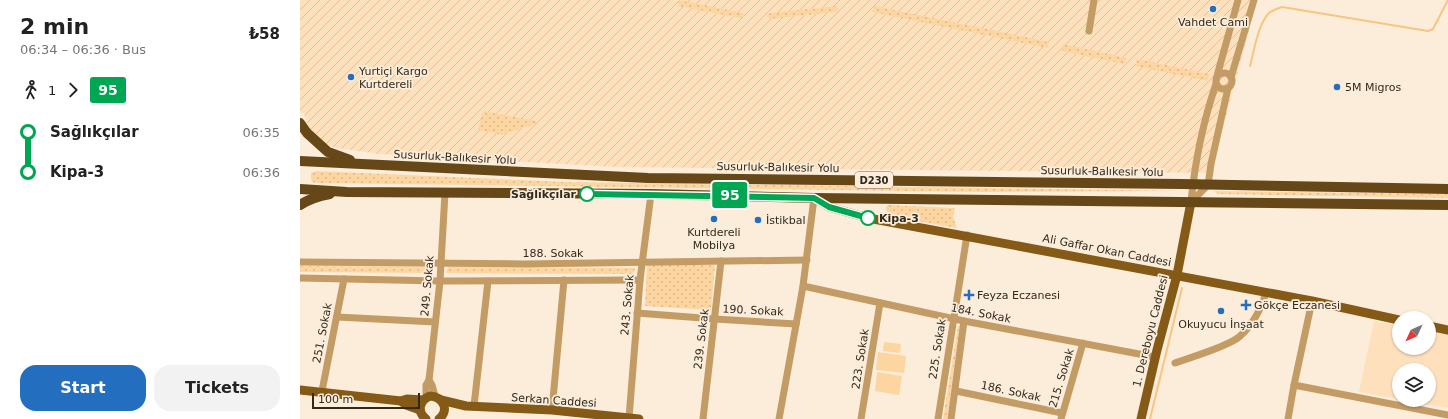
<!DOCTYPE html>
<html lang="en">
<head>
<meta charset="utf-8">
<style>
  :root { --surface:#fff; --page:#f2f2f2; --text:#222; --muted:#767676; --accent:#236ebe }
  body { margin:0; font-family:"DejaVu Sans",sans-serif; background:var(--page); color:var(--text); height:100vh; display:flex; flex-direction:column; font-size:15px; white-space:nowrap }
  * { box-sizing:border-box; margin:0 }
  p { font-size:13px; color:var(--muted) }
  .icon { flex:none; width:22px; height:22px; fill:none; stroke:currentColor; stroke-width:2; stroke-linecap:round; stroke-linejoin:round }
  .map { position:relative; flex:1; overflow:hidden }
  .details { display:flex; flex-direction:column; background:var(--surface); width:300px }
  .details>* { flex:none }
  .badge { padding:0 8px; border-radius:3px; font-size:14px; line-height:26px }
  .needle { width:26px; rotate:226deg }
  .controls { position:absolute; left:1092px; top:311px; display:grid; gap:8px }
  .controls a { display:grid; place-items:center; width:44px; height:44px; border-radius:50%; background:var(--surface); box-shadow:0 1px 3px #0004; font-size:20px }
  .scale { position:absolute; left:12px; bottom:10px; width:108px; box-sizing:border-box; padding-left:4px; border:2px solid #32291d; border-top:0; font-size:11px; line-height:14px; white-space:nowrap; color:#32291d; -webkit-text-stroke:3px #fbedda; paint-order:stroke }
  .map>.badge { position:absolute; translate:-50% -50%; box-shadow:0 0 0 2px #fff }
  .legs { display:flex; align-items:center; gap:6px; height:44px; padding:0 20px; font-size:13px }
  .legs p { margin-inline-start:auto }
  .overview { display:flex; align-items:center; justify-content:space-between; height:68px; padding:0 20px }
  h1 { font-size:22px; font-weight:800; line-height:30px }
  .action { display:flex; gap:8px; margin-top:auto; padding:8px 20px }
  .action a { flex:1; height:46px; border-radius:16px; background:var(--accent); color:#fff; font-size:16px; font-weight:800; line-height:46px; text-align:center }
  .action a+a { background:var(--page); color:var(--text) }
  ul { padding:0 20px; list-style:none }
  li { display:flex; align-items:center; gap:14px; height:40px; font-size:15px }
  li i { display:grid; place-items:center; width:6px; height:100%; margin:0 5px; background:currentColor }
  li i::after { content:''; width:10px; height:10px; margin:-5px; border:3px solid; border-radius:50%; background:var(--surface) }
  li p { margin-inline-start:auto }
  li:first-child i { background:linear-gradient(#0000 50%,currentColor 0) }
  li:last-child i { background:linear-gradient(currentColor 50%,#0000 0) }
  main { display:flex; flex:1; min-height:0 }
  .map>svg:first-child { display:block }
</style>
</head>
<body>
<main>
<section class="details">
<div class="overview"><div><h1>2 min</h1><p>06:34 – 06:36 · Bus</p></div><b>₺58</b></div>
<div class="legs"><svg class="icon" aria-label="walk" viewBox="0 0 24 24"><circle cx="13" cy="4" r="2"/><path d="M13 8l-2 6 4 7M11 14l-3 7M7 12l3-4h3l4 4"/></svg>1<svg class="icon" aria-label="forward" viewBox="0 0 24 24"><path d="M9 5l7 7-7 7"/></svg><b class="badge" style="background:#00a651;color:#fff">95</b></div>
<ul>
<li><i style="color:#00a651"></i><b>Sağlıkçılar</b><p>06:35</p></li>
<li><i style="color:#00a651"></i><b>Kipa-3</b><p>06:36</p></li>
</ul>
<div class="action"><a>Start</a><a>Tickets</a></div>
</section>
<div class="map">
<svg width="1148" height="419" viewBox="0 0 1148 419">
  <defs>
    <pattern id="industrial-furrows" width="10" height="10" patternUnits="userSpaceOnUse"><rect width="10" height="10" fill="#fee1bc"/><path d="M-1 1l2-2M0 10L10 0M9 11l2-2" fill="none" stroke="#dac1a1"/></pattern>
    <pattern id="grass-dots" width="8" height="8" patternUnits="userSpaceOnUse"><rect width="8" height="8" fill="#fdd5a1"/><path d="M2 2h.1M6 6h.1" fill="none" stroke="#d9b78a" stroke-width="1.8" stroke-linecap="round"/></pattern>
  </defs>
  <rect width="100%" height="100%" fill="#fbedda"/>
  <polygon fill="#fee1bc" points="1074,321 1099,325 1099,348 1129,348 1129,331 1148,334 1148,408 1102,400 1129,400 1129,370 1099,370 1099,399 1059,392"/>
  <polygon fill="url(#industrial-furrows)" points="0,0 957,0 911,173 316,167 79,154 37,148 25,144 11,131 6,121 4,113 0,113"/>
  <g fill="url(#grass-dots)">
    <polygon points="379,0 443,13 444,17 440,18 378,6"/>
    <polygon points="536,6 538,9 536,12 470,19 467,16 470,13"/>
    <polygon points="574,6 749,42 748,48 572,12"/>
    <polygon points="763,44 826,58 825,64 762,51"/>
    <polygon points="837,59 909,74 908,81 835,66"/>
    <polygon points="183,111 237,121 235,124 202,135 178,130"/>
    <polygon points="16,171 265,182 882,191 685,192 18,183 12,182 11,179 11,173"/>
    <polygon points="914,191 1148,194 1148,198 917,194"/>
    <polygon points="588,205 655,208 653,217 657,228 588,216 586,207"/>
    <polygon points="347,265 415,265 411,310 345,306"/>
    <polygon points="0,266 131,267 132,270 131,273 0,272"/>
    <polygon points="148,267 334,268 335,269 333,274 147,273 146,272"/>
    <polygon points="658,326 660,326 647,419 643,419"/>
  </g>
  <g fill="#fdd5a1">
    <polygon points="584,342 601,344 600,353 583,351"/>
    <polygon points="578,352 606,356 604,373 576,370"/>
    <polygon points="577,372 602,376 599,395 575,391"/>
  </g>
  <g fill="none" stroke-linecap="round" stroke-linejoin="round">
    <g stroke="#f8c581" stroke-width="2">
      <path d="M950,66C954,51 958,23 970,12C974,10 978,8 982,7L1128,31L1133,29L1148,0"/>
      <polyline points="850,419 882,288"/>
    </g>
    <g stroke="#c39b65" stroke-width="7">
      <polyline points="789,31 794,0"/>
      <circle cx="924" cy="81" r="8"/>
      <polyline points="917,76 938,0"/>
      <polyline points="931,77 954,0"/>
      <polyline points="891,202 908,185 911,164 928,88"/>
      <path d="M891,202C895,161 903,122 916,84"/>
      <polyline points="0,262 225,264 507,260"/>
      <polyline points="0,278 140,281 340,280"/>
      <polyline points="503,286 664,321 855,357"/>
      <polyline points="337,313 415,319 496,324"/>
      <polyline points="37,317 135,322"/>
      <path d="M875,363C891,357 927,347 939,337C952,326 962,308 966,292"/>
      <polyline points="129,380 140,281 145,193"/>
      <polyline points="994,385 1012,301"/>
      <polyline points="22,391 44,279"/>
      <polyline points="656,391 762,413"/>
      <polyline points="126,398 126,385 129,380 132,385 135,396"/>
      <polyline points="174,406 188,281"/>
      <polyline points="252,410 264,280"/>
      <polyline points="329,418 340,280 351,194"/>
      <polyline points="403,419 421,261"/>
      <polyline points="479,419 503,286 514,198"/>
      <polyline points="561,419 580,303"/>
      <polyline points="638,419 667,235"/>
      <polyline points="651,419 664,321"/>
      <polyline points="761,419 783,343"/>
      <polyline points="988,419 994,385 1148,415"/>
    </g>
    <g stroke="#855a17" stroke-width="9">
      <polyline points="514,198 529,207 568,218 1012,301 1099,320"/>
      <polyline points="1129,326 1148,330"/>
      <polyline points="0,390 101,401"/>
      <polyline points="141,400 166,406 252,410 339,419"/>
      <polyline points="120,410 106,405 101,401 107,399 123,400"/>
      <path d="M126,419C116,411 120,400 130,396C143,397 150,410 139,419"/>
      <polyline points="841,419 857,350 877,275 891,202"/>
    </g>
    <g stroke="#664717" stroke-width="10">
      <polyline points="0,123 7,133 28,152 50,160"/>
      <polyline points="0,161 348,178 882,184 1148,189"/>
      <polyline points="0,189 47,192 351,194 514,198 1148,205"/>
      <path d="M0,205C9,199 19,196 30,194"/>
    </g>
  </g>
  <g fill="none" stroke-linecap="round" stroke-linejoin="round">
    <defs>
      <polyline id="line-1" points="287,194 514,198 529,207 568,218"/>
    </defs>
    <use href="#line-1" stroke="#fff" stroke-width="9"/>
    <use href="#line-1" stroke="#00a651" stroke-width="6"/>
  </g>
  <g fill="#236ebe" stroke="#fbedda" stroke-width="1.5">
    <circle cx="913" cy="9" r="4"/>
    <circle cx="51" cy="77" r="4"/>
    <circle cx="1037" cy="87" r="4"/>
    <circle cx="414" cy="219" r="4"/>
    <circle cx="458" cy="220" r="4"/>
    <path d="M667 289h4v4h4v4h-4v4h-4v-4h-4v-4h4z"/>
    <path d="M944 299h4v4h4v4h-4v4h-4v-4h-4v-4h4z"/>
    <circle cx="921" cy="311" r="4"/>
  </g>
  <g fill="#fff" stroke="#00a651" stroke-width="2">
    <circle cx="287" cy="194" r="7"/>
    <circle cx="568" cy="218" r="7"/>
  </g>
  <g text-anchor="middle" stroke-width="3.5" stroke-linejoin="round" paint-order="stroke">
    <rect fill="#fbedda" stroke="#6e6456" stroke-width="1" x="555" y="172" width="38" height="16" rx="3"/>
    <g font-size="10" font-weight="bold" fill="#32291d">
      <text x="574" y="184">D230</text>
    </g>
    <g font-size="11" fill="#32291d" stroke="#fbedda" text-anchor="start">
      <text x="913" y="26" text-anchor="middle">Vahdet Cami</text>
      <text x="59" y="75">Yurtiçi Kargo<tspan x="59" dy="13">Kurtdereli</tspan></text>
      <text x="1045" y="91">5M Migros</text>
      <text x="466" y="224">İstikbal</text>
      <text x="414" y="236" text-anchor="middle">Kurtdereli<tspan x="414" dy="13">Mobilya</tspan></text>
      <text x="677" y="299">Feyza Eczanesi</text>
      <text x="954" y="309">Gökçe Eczanesi</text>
      <text x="921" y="328" text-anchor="middle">Okuyucu İnşaat</text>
    </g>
    <g font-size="11" fill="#32291d" stroke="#fbedda">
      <text transform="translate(155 157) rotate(3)" y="4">Susurluk-Balıkesir Yolu</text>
      <text transform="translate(478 167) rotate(1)" y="4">Susurluk-Balıkesir Yolu</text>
      <text transform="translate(802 171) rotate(1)" y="4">Susurluk-Balıkesir Yolu</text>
      <text transform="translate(807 250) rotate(11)" y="4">Ali Gaffar Okan Caddesi</text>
      <text x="253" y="257">188. Sokak</text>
      <text transform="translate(127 286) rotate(-85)" y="4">249. Sokak</text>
      <text transform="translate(327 305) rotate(-85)" y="4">243. Sokak</text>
      <text transform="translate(453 310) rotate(3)" y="4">190. Sokak</text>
      <text transform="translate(681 313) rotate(11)" y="4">184. Sokak</text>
      <text transform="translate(850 331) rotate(-76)" y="4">1. Dereboyu Caddesi</text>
      <text transform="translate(22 333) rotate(-79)" y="4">251. Sokak</text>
      <text transform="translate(401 339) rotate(-83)" y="4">239. Sokak</text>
      <text transform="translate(637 349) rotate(-81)" y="4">225. Sokak</text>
      <text transform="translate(560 359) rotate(-81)" y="4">223. Sokak</text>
      <text transform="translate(761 378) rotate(-73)" y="4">215. Sokak</text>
      <text transform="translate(711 391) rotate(12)" y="4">186. Sokak</text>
      <text transform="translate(254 400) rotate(4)" y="4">Serkan Caddesi</text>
    </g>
    <g font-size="11" font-weight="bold" fill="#32291d" stroke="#fbedda" text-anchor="end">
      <text x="276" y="198">Sağlıkçılar</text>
      <text x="579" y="222" text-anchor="start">Kipa-3</text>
    </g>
  </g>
</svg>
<div class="controls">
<a><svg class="needle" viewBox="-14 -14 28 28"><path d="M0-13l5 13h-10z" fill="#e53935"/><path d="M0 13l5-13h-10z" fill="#767676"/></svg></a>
<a><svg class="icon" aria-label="layers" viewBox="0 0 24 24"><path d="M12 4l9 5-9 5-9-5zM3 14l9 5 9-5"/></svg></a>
</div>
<div class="scale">100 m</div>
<b class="badge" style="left:430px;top:195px;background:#00a651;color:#fff">95</b>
</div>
</main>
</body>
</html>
